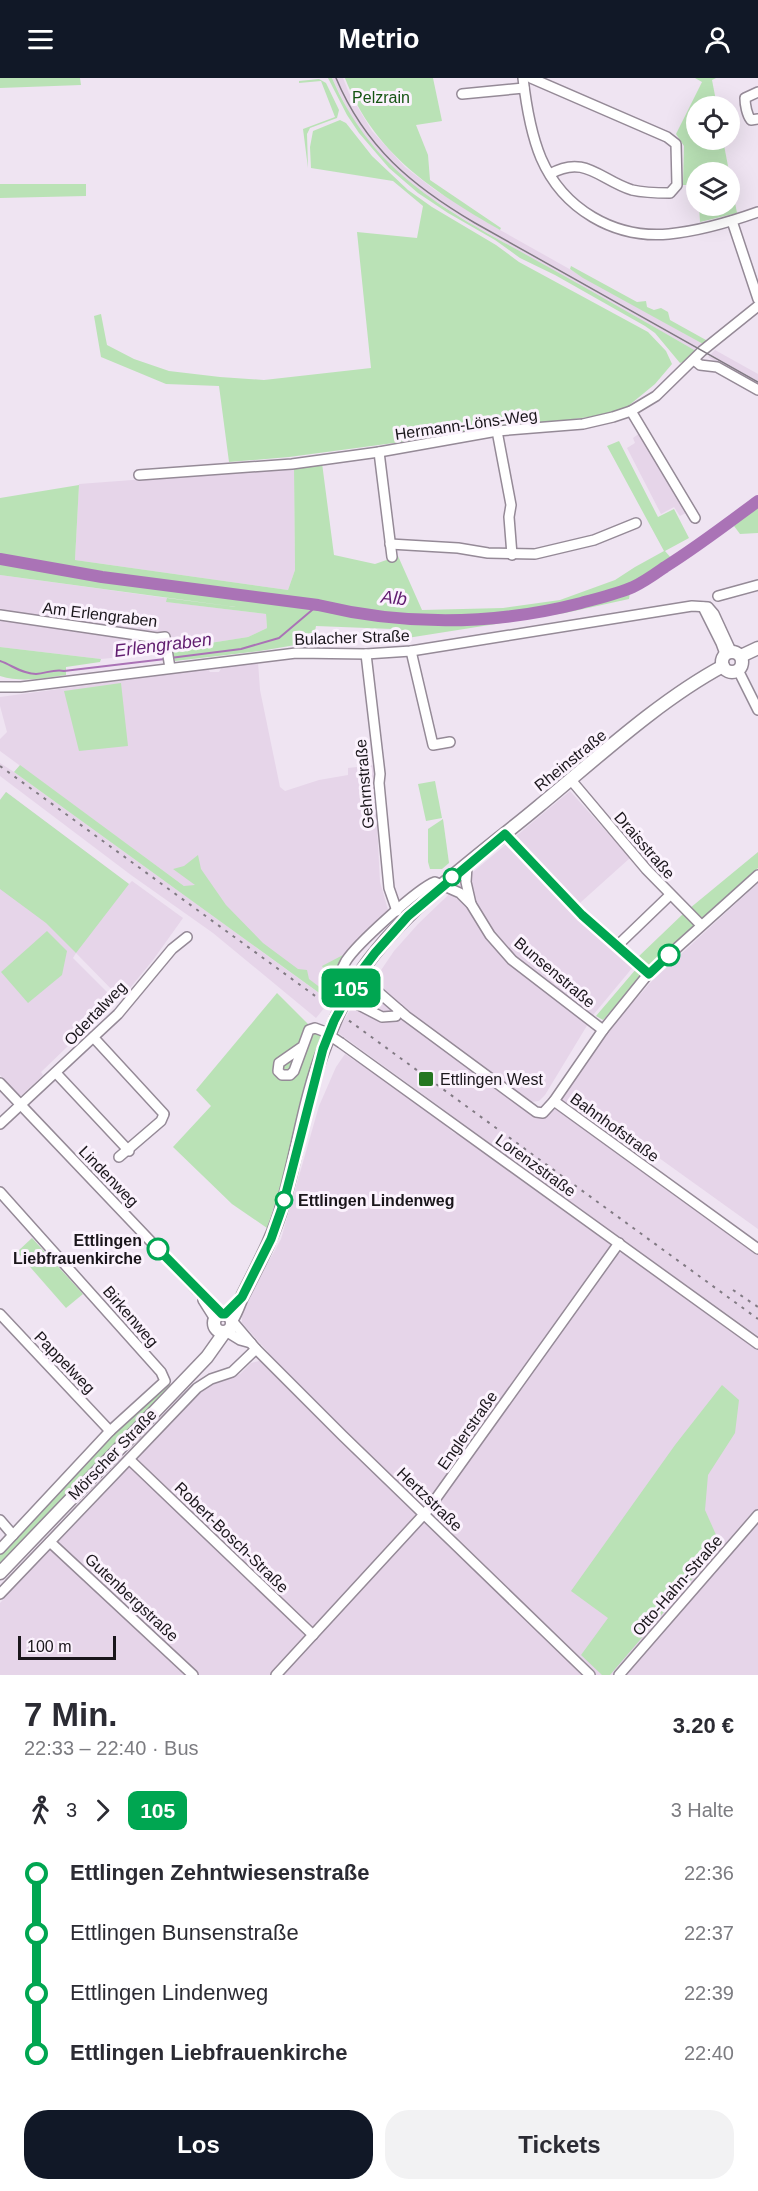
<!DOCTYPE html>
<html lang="de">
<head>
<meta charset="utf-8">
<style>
  :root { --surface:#fff; --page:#f2f2f3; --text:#2b2b33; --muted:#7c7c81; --accent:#111827 }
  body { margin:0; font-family:Arial,sans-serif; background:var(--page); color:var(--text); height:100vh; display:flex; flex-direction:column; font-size:22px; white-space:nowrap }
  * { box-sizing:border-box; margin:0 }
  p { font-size:20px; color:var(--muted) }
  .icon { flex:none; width:33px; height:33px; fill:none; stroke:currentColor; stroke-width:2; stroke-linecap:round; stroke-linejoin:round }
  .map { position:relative; height:1597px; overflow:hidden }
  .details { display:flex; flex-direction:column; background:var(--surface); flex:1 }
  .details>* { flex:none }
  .badge { padding:0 12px; border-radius:9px; font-size:21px; line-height:39px }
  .controls { position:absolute; left:686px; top:18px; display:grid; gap:12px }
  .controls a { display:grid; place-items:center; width:54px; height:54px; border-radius:50%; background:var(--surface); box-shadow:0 6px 24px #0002; font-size:30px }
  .scale { position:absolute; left:18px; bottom:15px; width:98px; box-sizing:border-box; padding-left:6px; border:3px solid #1a161b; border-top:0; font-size:16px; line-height:21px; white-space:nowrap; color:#1a161b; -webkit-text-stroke:4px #fbf2fd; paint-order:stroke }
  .map>.badge { position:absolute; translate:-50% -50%; box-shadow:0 0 0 3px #fff }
  .legs { display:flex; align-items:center; gap:9px; height:66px; padding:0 24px; font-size:20px }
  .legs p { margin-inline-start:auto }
  .summary { display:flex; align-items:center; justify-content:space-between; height:102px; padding:0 24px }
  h1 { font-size:33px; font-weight:700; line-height:45px }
  .cta { display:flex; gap:12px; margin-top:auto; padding:12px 24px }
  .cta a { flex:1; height:69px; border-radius:24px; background:var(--accent); color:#fff; font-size:24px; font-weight:700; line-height:69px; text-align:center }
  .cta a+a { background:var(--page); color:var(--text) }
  ul { padding:0 24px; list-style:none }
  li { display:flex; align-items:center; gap:21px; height:60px; font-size:22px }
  li i { display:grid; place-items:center; width:9px; height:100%; margin:0 8px; background:currentColor }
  li i::after { content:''; width:15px; height:15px; margin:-8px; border:4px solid; border-radius:50%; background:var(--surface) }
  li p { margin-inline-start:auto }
  li:first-child i { background:linear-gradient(#0000 50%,currentColor 0) }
  li:last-child i { background:linear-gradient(currentColor 50%,#0000 0) }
  header { display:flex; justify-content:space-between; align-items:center; height:78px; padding:0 24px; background:var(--accent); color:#fff; font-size:27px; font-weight:700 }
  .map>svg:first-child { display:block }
</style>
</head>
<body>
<header><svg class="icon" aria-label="menu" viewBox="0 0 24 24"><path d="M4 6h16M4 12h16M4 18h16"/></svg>Metrio<svg class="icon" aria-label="person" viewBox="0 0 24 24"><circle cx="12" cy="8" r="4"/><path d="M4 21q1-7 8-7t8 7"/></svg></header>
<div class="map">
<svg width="758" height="1597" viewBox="0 0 758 1597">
  <rect width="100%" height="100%" fill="#efe4f2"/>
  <g fill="#e6d5e9">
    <polygon points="332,0 343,0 349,15 372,53 405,89 435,112 500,152 703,266 696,273 473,147 419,113 391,88 361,54 349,35"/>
    <polygon points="715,272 758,296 758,307 708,279"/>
    <polygon points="640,355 686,435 680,438 674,429 661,436 627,370 635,365 633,360"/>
    <polygon points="294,390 295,492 288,512 75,482 79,406"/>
    <polygon points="0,497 167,520 167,524 266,536 267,550 248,559 172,571 163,575 101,581 0,569"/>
    <polygon points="258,584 260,612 280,709 285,713 319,702 348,697 348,690 374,687 380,804 388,832 340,881 322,913 184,808 0,673 0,661 7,654 0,628 0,619 208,591 210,594 219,594 222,589"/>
    <polygon points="0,685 14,694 330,923 316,940 213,855 131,797 0,698"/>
    <polygon points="570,713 630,780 571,833 633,889 594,936 545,1017 539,1023 531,1024 406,934 373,904 394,873 418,846 467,799"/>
    <polygon points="6,714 129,806 132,803 183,840 153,882 121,921 76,875 73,880 117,924 98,944 95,942 41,994 43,997 22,1017 19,1018 0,997 0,722"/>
    <polygon points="758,805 758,1151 634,1062 628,1070 560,1021 613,947 652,903"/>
    <polygon points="365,907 408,937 541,1039 556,1031 672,1112 758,1175 758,1258 623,1162 337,954"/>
    <polygon points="345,976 355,983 360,983 423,1029 454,1055 461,1057 512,1096 611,1167 485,1343 492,1349 618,1176 622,1175 758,1272 758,1597 0,1597 0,1525 201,1314 212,1306 240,1296 251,1285 259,1283 268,1274 242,1245 242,1232 281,1161 319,1028 336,989"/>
  </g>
  <g fill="#bae2b6">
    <polygon points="0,0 80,0 81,7 0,10"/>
    <path d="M328,0H332C376,103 458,138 550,190C599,217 647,245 696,273L683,284L680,285L655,255L645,248L555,197L520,180L495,162L448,135L418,115L389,90L359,55L347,37Z"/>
    <path d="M345,0H433L442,43L416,47L428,77L430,102L501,150L500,152C433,113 374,76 345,0Z"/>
    <polygon points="695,0 716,0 712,2 717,28 696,28 696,62 723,62 737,135 700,144 699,128 729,128 729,94 696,94 696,107 683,107 684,68 676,56 702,4"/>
    <polygon points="319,1 326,5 339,32 337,40 310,50 307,56 308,90 303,51 335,39 321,3 299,5 299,3"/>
    <polygon points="340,42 346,45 372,78 408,112 432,129 496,167 519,184 648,254 666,273 672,286 655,306 627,329 604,337 289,379 229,384 219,308 166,306 101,279 94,238 101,236 107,267 134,281 169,293 220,299 264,302 371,290 357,154 417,160 423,128 393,103 311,90 310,69 313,53"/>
    <polygon points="0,106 86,106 86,118 0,120"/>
    <polygon points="571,188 637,224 646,223 647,229 654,232 661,230 668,234 670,242 706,262 706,264 703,266 583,200 570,191"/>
    <polygon points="619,363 658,439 674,431 689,460 665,473 672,481 631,508 629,521 565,535 401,561 392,551 316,548 313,564 260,573 175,583 172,571 248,559 267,550 266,536 166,524 167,520 236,529 0,497 0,420 79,407 75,482 288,512 295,492 294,390 322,385 334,477 375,486 398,478 422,532 503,530 560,522 615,502 635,489 664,473 607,368"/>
    <polygon points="758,428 758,455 740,456 734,448"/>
    <path d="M0,569L101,581L100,584L66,589V597C43,600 23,605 0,598Z"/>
    <polygon points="121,605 128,668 79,673 64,613"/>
    <path d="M20,687L184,808L195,807L173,791L184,788L198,777L201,791L226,827L263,865L298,891L307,892L309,901L322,911L329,899L322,888L343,877C337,890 324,907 336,920L333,925L14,694Z"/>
    <polygon points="435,703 442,740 426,743 418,706"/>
    <polygon points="6,714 129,806 76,875 46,845 0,811 0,722"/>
    <polygon points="443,741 449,785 442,791 430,791 428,784 428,751"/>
    <polygon points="758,774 758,790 646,893 603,942 596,938 642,884 637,880 684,835"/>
    <polygon points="47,853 67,873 62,897 28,925 1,894"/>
    <path d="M277,915L321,959C301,1022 289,1087 267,1150L232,1126L173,1069L211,1028L196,1012Z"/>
    <polygon points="32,1160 83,1216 66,1230 17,1174"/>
    <polygon points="168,1304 172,1309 0,1491 0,1476 115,1354"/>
    <polygon points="722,1307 739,1322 735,1355 708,1397 705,1432 717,1459 722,1466 610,1597 602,1597 581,1577 608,1540 571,1513 675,1367"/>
  </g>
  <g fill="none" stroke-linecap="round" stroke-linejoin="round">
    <g stroke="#aa73b6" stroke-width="2">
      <polyline points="170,580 241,571 279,560 318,527"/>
      <path d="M0,583C12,587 22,596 36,596C47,595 54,591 64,593L165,581"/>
    </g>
    <path stroke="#aa73b6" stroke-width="12" d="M0,481L102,499L318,527C405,548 495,547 581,525C599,520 617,516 633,509C644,504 655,496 665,489C697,469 727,446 758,423"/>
    <defs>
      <g id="minor">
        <path d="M523,0C526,26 531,56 541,80C563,131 614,161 669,156C699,153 730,144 758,134"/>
        <path d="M531,0L667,59L676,66L677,107L670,115C657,115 645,115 632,112C600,102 585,76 550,96"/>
        <path d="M758,14L745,20C745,27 747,37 751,42L758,41"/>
        <polyline points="462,16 524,10"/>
        <polyline points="732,143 758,221"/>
        <polyline points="694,282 700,287 717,289 758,312"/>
        <polyline points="631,333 695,440"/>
        <polyline points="497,353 511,427 509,439 512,477"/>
        <polyline points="379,374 392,479"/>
        <polyline points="139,397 292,386 379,374 497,353 583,346 613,339 631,333 656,318 702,273 758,228"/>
        <polyline points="390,466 458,470 488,475 535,476 594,462 636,445"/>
        <polyline points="718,518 758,507"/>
        <polyline points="703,529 721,565 725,576"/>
        <polyline points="0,537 157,560 165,559 170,590"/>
        <polyline points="411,573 433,667 450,664"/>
        <polyline points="366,576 380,696 379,705 389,810 397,833"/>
        <polyline points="738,592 758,632"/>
        <polyline points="0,609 21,609 296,575 366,576 411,573 692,528 708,529 714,536 731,573"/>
        <polyline points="571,702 646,791 701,847"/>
        <polyline points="505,756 582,837 649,895"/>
        <polyline points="467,788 466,804 471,826"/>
        <polyline points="617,868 670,817"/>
        <path d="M341,914C337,905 341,891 346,883C356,867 418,810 435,804L460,815L471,826L490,857L512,882L603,952"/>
        <polyline points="355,925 382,939 396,938 399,932"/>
        <polyline points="359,927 367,913 376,912 406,938 536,1034 543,1035 554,1023 758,1171"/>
        <polyline points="94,960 164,1036 161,1043 119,1079"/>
        <polyline points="341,965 758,1266"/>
        <polyline points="302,969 279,985 278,993 282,997 290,997 294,993 309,952 315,950 323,953"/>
        <polyline points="56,995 129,1073"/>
        <polyline points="0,1005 197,1212 222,1236"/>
        <polyline points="554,1023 603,952 649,895 758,797"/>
        <polyline points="0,1046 118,936 172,871 187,859"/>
        <polyline points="0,1114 161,1294 165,1303 110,1353 0,1471"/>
        <polyline points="203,1222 215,1241"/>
        <polyline points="0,1236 110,1353"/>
        <polyline points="233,1244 256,1271 343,1358 590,1597"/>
        <polyline points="227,1254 240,1262 251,1265"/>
        <polyline points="130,1382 313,1557"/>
        <polyline points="0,1442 13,1457"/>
        <polyline points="50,1464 193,1597"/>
        <polyline points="0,1516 197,1310 211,1301 232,1294 256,1271"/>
        <polyline points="276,1597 427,1433 619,1165"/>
        <polyline points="619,1597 758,1437"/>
      </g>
      <g id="major">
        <circle cx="732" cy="584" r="10"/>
        <polyline points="741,578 758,570"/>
        <circle cx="223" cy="1245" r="9"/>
        <path d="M232,1241C237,1233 239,1225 243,1217C258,1187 274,1158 283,1125C298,1073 305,1018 325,968C337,935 352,903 374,876C418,820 484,774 539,728C596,681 658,623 723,588"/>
        <polyline points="0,1495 207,1279 224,1255"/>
      </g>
    </defs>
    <use href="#minor" stroke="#958a97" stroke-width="12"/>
    <use href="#major" stroke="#958a97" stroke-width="15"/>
    <use href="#minor" stroke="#fff" stroke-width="9"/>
    <use href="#major" stroke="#fff" stroke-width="12"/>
    <path stroke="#817a83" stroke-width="1.5" d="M336,0C365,69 412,108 475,145L758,304"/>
    <g stroke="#817a83" stroke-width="2" stroke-dasharray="3 6" stroke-linecap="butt">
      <polyline points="0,688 758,1241"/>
      <polyline points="733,1212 758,1229"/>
    </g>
    <defs>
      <g id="minor-bridge">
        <polyline points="341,914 355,925"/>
        <polyline points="323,953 341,965"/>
      </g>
    </defs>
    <use href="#minor-bridge" stroke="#958a97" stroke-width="12" stroke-linecap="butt"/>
    <use href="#minor-bridge" stroke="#fff" stroke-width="9"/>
  </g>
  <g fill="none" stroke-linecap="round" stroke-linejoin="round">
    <defs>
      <polyline id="line-1" points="158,1171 222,1236 225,1236 242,1219 271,1161 283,1127 323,971 334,943 359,896 375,875 408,838 505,756 582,837 649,896 669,877"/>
    </defs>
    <use href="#line-1" stroke="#fff" stroke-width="14"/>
    <use href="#line-1" stroke="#00a651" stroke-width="9"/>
  </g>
  <g fill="#fff" stroke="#00a651" stroke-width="3">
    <circle cx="452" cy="799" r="8"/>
    <circle cx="669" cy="877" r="10"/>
    <circle cx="284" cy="1122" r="8"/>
    <circle cx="158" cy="1171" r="10"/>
  </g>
  <rect fill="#257721" stroke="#fbf2fd" stroke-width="2" x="418" y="993" width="16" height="16" rx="3"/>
  <g text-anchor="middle" stroke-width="6" stroke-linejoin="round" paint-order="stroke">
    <g font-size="16" fill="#155413" stroke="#fbf2fd">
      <text x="381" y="25">Pelzrain</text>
    </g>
    <g font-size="16" fill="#1a161b" stroke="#fbf2fd">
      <text transform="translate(466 346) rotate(-8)" y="6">Hermann-Löns-Weg</text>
      <text transform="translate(100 536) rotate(7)" y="6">Am Erlengraben</text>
      <text transform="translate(352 559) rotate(-2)" y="6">Bulacher Straße</text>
      <text transform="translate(570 682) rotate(-39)" y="6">Rheinstraße</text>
      <text transform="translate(364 706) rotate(-95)" y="6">Gehrnstraße</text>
      <text transform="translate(645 767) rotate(49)" y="6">Draisstraße</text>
      <text transform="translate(555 894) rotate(40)" y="6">Bunsenstraße</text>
      <text transform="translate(95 935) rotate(-46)" y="6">Odertalweg</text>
      <text transform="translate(615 1049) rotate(36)" y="6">Bahnhofstraße</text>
      <text transform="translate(536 1087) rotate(36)" y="6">Lorenzstraße</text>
      <text transform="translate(109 1098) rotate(46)" y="6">Lindenweg</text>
      <text transform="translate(131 1238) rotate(49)" y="6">Birkenweg</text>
      <text transform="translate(65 1284) rotate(46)" y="6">Pappelweg</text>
      <text transform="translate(467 1352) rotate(-55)" y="6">Englerstraße</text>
      <text transform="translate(112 1376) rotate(-46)" y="6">Mörscher Straße</text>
      <text transform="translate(430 1421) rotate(44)" y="6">Hertzstraße</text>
      <text transform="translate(232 1459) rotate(44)" y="6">Robert-Bosch-Straße</text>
      <text transform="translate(677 1507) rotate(-49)" y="6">Otto-Hahn-Straße</text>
      <text transform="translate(132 1519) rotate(43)" y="6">Gutenbergstraße</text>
    </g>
    <g font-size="16" fill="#1a161b" stroke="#fbf2fd" text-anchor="start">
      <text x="440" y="1007">Ettlingen West</text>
    </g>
    <g font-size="16" font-weight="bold" fill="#1a161b" stroke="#fbf2fd" text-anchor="start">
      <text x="298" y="1128">Ettlingen Lindenweg</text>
      <text x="142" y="1168" text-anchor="end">Ettlingen<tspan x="142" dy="18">Liebfrauenkirche</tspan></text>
    </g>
    <g font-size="18" font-style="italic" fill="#601c6f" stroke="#fbf2fd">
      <text transform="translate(394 520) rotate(6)" y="6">Alb</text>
      <text transform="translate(163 567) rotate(-7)" y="6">Erlengraben</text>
    </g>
  </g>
</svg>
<div class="controls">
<a><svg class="icon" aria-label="locate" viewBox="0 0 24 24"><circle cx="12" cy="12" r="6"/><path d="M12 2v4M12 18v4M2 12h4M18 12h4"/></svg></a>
<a><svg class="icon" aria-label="layers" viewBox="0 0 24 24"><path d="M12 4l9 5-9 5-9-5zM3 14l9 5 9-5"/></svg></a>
</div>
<div class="scale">100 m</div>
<b class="badge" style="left:351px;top:910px;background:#00a651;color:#fff">105</b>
</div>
<section class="details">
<div class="summary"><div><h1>7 Min.</h1><p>22:33 – 22:40 · Bus</p></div><b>3.20 €</b></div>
<div class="legs"><svg class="icon" aria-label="walk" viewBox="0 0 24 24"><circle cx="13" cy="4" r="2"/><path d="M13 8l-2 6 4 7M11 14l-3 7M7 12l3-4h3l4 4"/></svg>3<svg class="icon" aria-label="forward" viewBox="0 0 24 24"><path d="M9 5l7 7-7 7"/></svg><b class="badge" style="background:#00a651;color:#fff">105</b><p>3 Halte</p></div>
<ul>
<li><i style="color:#00a651"></i><b>Ettlingen Zehntwiesenstraße</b><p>22:36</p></li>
<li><i style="color:#00a651"></i><span>Ettlingen Bunsenstraße</span><p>22:37</p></li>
<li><i style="color:#00a651"></i><span>Ettlingen Lindenweg</span><p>22:39</p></li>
<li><i style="color:#00a651"></i><b>Ettlingen Liebfrauenkirche</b><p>22:40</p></li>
</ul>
<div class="cta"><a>Los</a><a>Tickets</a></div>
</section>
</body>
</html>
